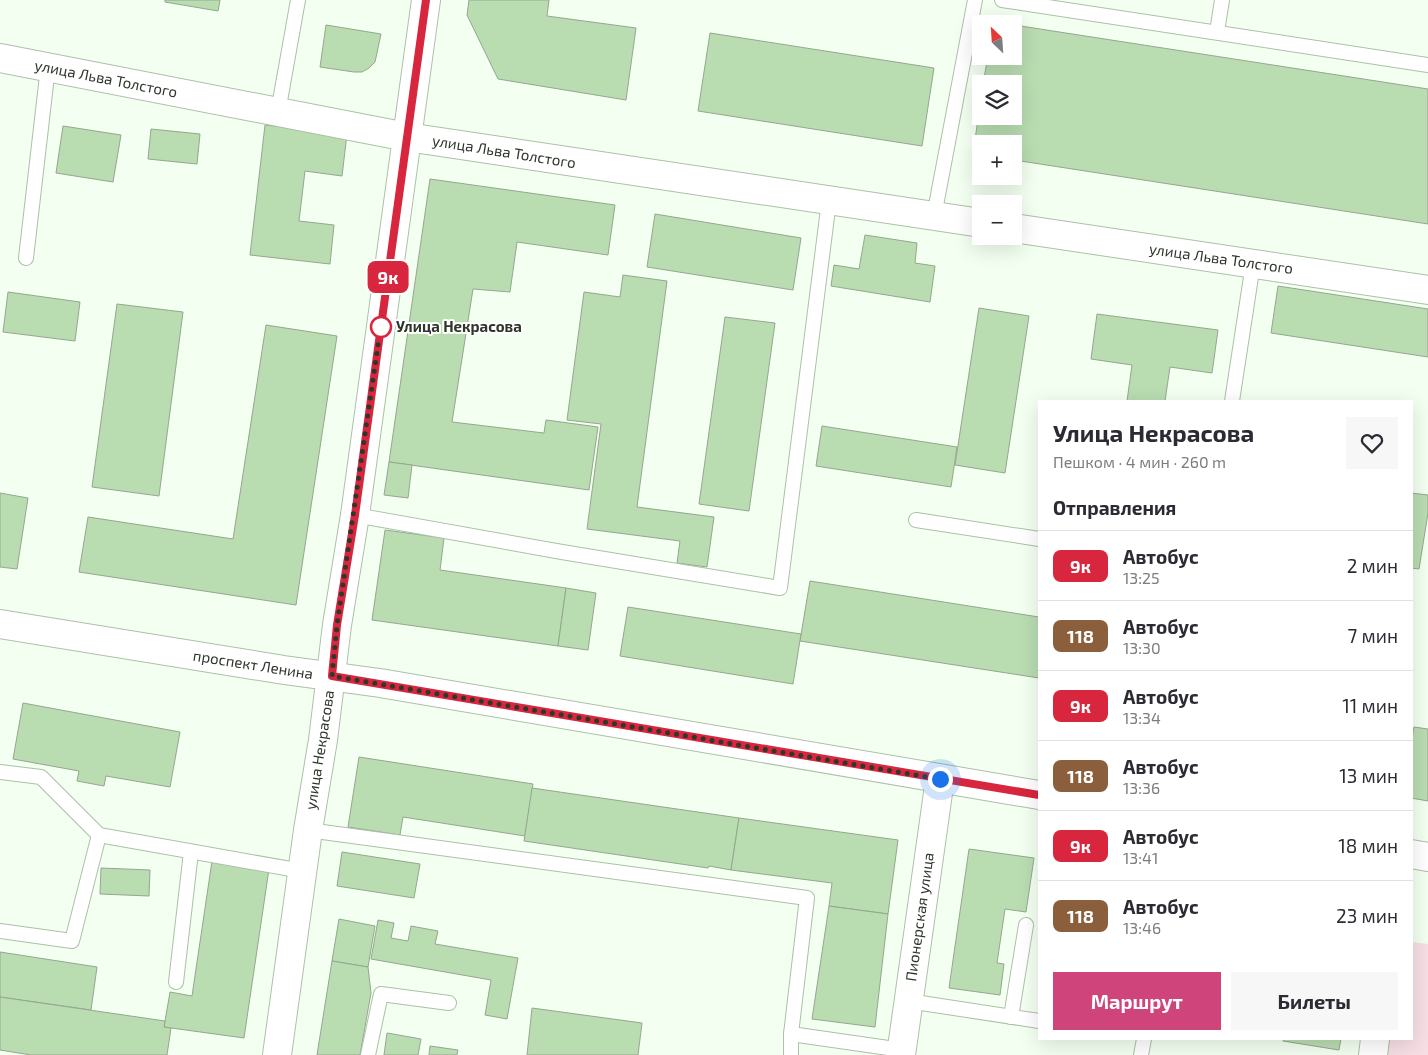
<!DOCTYPE html>
<html lang="ru">
<head>
<meta charset="utf-8">
<style>
  :root { --surface:#fff; --page:#f7f7f7; --text:#2b2b33; --muted:#7c7c81; --line:#e1e1e2; --accent:#cf447a }
  body { margin:0; font-family:"Exo 2",sans-serif; background:var(--page); color:var(--text); height:100vh; display:flex; flex-direction:column; font-size:19px; white-space:nowrap }
  * { box-sizing:border-box; margin:0 }
  p { font-size:16px; color:var(--muted) }
  .icon { flex:none; width:28px; height:28px; fill:none; stroke:currentColor; stroke-width:2; stroke-linecap:round; stroke-linejoin:round }
  .map { position:relative; flex:1; overflow:hidden }
  .side { position:absolute; left:1038px; top:400px; width:375px; height:640px; display:flex; flex-direction:column; background:var(--surface); border-radius:0px; box-shadow:0 5px 20px #0002 }
  .side>* { flex:none }
  .badge { padding:0 10px; border-radius:8px; font-size:18px; line-height:32px }
  .needle { width:32px; rotate:335deg }
  .controls { position:absolute; left:972px; top:15px; display:grid; gap:10px }
  .controls a { display:grid; place-items:center; width:50px; height:50px; border-radius:0px; background:var(--surface); box-shadow:0 5px 20px #0002; font-size:25px }
  .you { position:absolute; width:25px; height:25px; margin:-12px; border:4px solid #fff; border-radius:50%; background:#1a73e8; box-shadow:0 0 0 8px #1a73e833 }
  .map>.badge { position:absolute; translate:-50% -50%; box-shadow:0 0 0 2px #fff }
  h2 { padding:0 15px; font-size:19px; line-height:45px }
  .round { display:grid; place-items:center; flex:none; width:52px; height:52px; border-radius:0px; background:var(--page) }
  .overview { display:flex; align-items:center; justify-content:space-between; height:85px; padding:0 15px }
  h1 { font-size:24px; font-weight:700; line-height:38px }
  .button { display:flex; gap:10px; margin-top:auto; padding:10px 15px }
  .button a { flex:1; height:58px; border-radius:0px; background:var(--accent); color:#fff; font-size:20px; font-weight:700; line-height:58px; text-align:center }
  .button a+a { background:var(--page); color:var(--text) }
  ul { padding:0; list-style:none }
  li { display:flex; align-items:center; gap:15px; height:70px; padding:0 15px; border-top:1px solid var(--line) }
  li div { flex:1 }
  li b { display:block; font-size:19px }
  li em { font-style:normal }
  li .badge { min-width:55px; font-weight:700; text-align:center }
  .map>svg:first-child { display:block }
</style>
</head>
<body>
<div class="map">
<svg width="1428" height="1055" viewBox="0 0 1428 1055">
  <rect width="100%" height="100%" fill="#f3fff0"/>
  <polygon fill="#f7dee5" points="1411,942 1428,944 1428,1055 1386,1055 1388,1039 1411,1039"/>
  <g fill="#b9dcb1" stroke="#94a78f">
    <polygon points="165,0 220,0 218,11 165,2"/>
    <polygon points="469,0 549,0 547,16 636,28 626,100 498,79 467,15"/>
    <polygon points="326,25 381,34 375,62 369,68 362,72 354,72 320,67"/>
    <polygon points="1014,25 1428,89 1428,224 1014,160 1014,144 981,144 981,155 973,154 981,98 981,116 1014,116 1014,84 983,84 988,56 1014,56"/>
    <polygon points="710,33 934,68 922,146 698,111"/>
    <polygon points="265,125 347,134 342,176 305,171 299,221 334,225 330,264 250,255"/>
    <polygon points="63,126 121,135 113,182 56,173"/>
    <polygon points="151,129 200,134 197,164 148,159"/>
    <polygon points="430,179 615,205 608,255 517,242 510,292 473,289 452,422 544,433 546,420 598,427 589,490 389,462"/>
    <polygon points="655,214 801,238 793,290 647,267"/>
    <polygon points="865,235 917,243 915,263 935,266 930,302 831,286 834,265 859,269"/>
    <polygon points="623,275 667,281 637,507 714,517 707,567 677,563 680,541 587,529 601,424 567,420 584,292 620,297"/>
    <polygon points="1278,286 1428,309 1428,357 1271,333"/>
    <polygon points="8,292 80,302 75,341 3,332"/>
    <polygon points="117,304 183,312 159,496 92,487"/>
    <polygon points="979,308 1029,316 1005,473 955,465"/>
    <polygon points="1097,314 1218,330 1212,373 1170,367 1165,401 1127,401 1132,365 1091,359"/>
    <polygon points="725,317 775,323 749,511 699,504"/>
    <polygon points="266,325 337,336 296,605 79,572 88,517 233,539"/>
    <polygon points="822,426 957,447 951,487 816,466"/>
    <polygon points="389,462 412,465 408,498 384,495"/>
    <polygon points="0,493 28,498 17,569 0,567"/>
    <polygon points="1411,493 1428,495 1428,513 1419,569 1411,568"/>
    <polygon points="385,530 444,538 440,570 566,588 558,646 372,620"/>
    <polygon points="810,581 1039,617 1039,678 800,641"/>
    <polygon points="566,588 596,593 588,650 558,646"/>
    <polygon points="628,607 801,634 793,684 620,656"/>
    <polygon points="23,703 180,732 170,787 106,776 104,786 77,781 79,771 13,759"/>
    <polygon points="1414,727 1428,729 1428,801 1411,798 1411,744"/>
    <polygon points="359,757 533,784 525,836 403,817 400,835 348,827"/>
    <polygon points="532,788 739,818 731,870 709,866 708,868 524,841"/>
    <polygon points="739,818 898,840 888,914 829,906 832,883 731,870"/>
    <polygon points="969,849 1034,858 1026,912 1005,909 997,963 1004,964 1000,995 949,988"/>
    <polygon points="342,852 420,864 414,898 337,886"/>
    <polygon points="212,861 269,869 244,1038 164,1027 170,992 192,996"/>
    <polygon points="101,868 150,870 149,896 100,894"/>
    <polygon points="829,906 888,914 875,1027 812,1019"/>
    <polygon points="339,919 375,926 368,967 332,961"/>
    <polygon points="378,920 394,923 391,938 408,941 411,926 438,931 435,944 518,958 507,1019 485,1015 491,980 371,959"/>
    <polygon points="0,952 97,967 91,1010 0,997"/>
    <polygon points="332,961 368,967 371,993 360,1055 317,1055"/>
    <polygon points="0,997 165,1021 164,1027 171,1028 167,1055 31,1055 0,1050"/>
    <polygon points="532,1008 642,1023 638,1055 527,1055"/>
    <polygon points="387,1033 421,1039 418,1055 384,1055"/>
    <polygon points="1284,1039 1341,1039 1339,1050 1283,1041"/>
    <polygon points="430,1046 458,1050 457,1055 429,1055"/>
  </g>
  <g fill="none" stroke-linecap="round" stroke-linejoin="round">
    <defs>
      <g id="service">
        <polyline points="1002,0 1428,65"/>
        <polyline points="1217,32 1222,0"/>
        <polyline points="278,112 298,0"/>
        <polyline points="934,216 975,0"/>
        <polyline points="26,258 48,67"/>
        <polyline points="1232,401 1253,264"/>
        <polyline points="355,515 562,552 780,588 829,201"/>
        <polyline points="916,520 1039,539"/>
        <polyline points="0,772 41,777 99,835 302,871"/>
        <polyline points="308,830 807,898 791,1034 902,1050"/>
        <polyline points="0,931 72,941 99,835"/>
        <polyline points="176,982 191,852"/>
        <polyline points="908,1001 1039,1021"/>
        <polyline points="1011,1017 1026,925"/>
        <polyline points="368,1055 381,994 449,1003"/>
        <polyline points="791,1055 791,1034"/>
        <polyline points="1141,1055 1144,1039"/>
      </g>
      <g id="minor">
        <polyline points="0,58 407,137 981,223"/>
        <polyline points="1014,228 1428,290"/>
        <polyline points="901,1055 940,779"/>
        <polyline points="1373,1055 1375,1039"/>
      </g>
      <polyline id="tertiary" points="277,1055 308,830 323,740 337,625 355,515 426,0"/>
      <g id="primary">
        <polyline points="0,624 284,670 380,683 1039,795"/>
        <polyline points="1411,854 1428,857"/>
      </g>
    </defs>
    <use href="#service" stroke="#adc0a8" stroke-width="16"/>
    <use href="#minor" stroke="#adc0a8" stroke-width="30"/>
    <use href="#tertiary" stroke="#adc0a8" stroke-width="30"/>
    <use href="#primary" stroke="#adc0a8" stroke-width="30"/>
    <use href="#service" stroke="#fff" stroke-width="14"/>
    <use href="#minor" stroke="#fff" stroke-width="28"/>
    <use href="#tertiary" stroke="#fff" stroke-width="28"/>
    <use href="#primary" stroke="#fff" stroke-width="28"/>
  </g>
  <g fill="none" stroke-linecap="round" stroke-linejoin="round">
    <defs>
      <polyline id="line" points="426,0 355,515 337,625 332,676 1039,795"/>
    </defs>
    <use href="#line" stroke="#fff" stroke-width="11"/>
    <use href="#line" stroke="#d7263d" stroke-width="8"/>
    <polyline stroke="#2f372d" stroke-width="5" stroke-dasharray="0 9" points="381,327 382,318 337,625 332,676 940,779"/>
  </g>
  <circle fill="#fff" stroke="#d7263d" stroke-width="2.5" cx="381" cy="327" r="10"/>
  <g text-anchor="middle" stroke-width="4" stroke-linejoin="round" paint-order="stroke">
    <g font-size="15" fill="#2f372d" stroke="#fff">
      <text transform="translate(106 79) rotate(11)" y="5">улица Льва Толстого</text>
      <text transform="translate(504 152) rotate(9)" y="5">улица Льва Толстого</text>
      <text transform="translate(1221 259) rotate(8)" y="5">улица Льва Толстого</text>
      <text transform="translate(253 665) rotate(9)" y="5">проспект Ленина</text>
      <text transform="translate(320 750) rotate(-81)" y="5">улица Некрасова</text>
      <text transform="translate(920 917) rotate(-82)" y="5">Пионерская улица</text>
    </g>
    <g font-size="15" font-weight="bold" fill="#2f372d" stroke="#fff" text-anchor="start">
      <text x="396" y="332">Улица Некрасова</text>
    </g>
  </g>
</svg>
<div class="controls">
<a><svg class="needle" viewBox="-14 -14 28 28"><path d="M0-13l5 13h-10z" fill="#e53935"/><path d="M0 13l5-13h-10z" fill="#7c7c81"/></svg></a>
<a><svg class="icon" aria-label="layers" viewBox="0 0 24 24"><path d="M12 4l9 5-9 5-9-5zM3 14l9 5 9-5"/></svg></a>
<a>+</a>
<a>−</a>
</div>
<div class="you" style="left:940px;top:779px"></div>
<b class="badge" style="left:388px;top:277px;background:#d7263d;color:#fff">9к</b>
<section class="side">
<div class="overview"><div><h1>Улица Некрасова</h1><p>Пешком · 4 мин · 260 m</p></div><a class="round"><svg class="icon" aria-label="heart" viewBox="0 0 24 24"><path d="M12 20l-8-8c-3-5 5-10 8-4 3-6 11-1 8 4z"/></svg></a></div>
<h2>Отправления</h2>
<ul>
<li><span class="badge" style="background:#d7263d;color:#fff">9к</span><div><b>Автобус</b><p>13:25</p></div><em>2 мин</em></li>
<li><span class="badge" style="background:#8b5e3c;color:#fff">118</span><div><b>Автобус</b><p>13:30</p></div><em>7 мин</em></li>
<li><span class="badge" style="background:#d7263d;color:#fff">9к</span><div><b>Автобус</b><p>13:34</p></div><em>11 мин</em></li>
<li><span class="badge" style="background:#8b5e3c;color:#fff">118</span><div><b>Автобус</b><p>13:36</p></div><em>13 мин</em></li>
<li><span class="badge" style="background:#d7263d;color:#fff">9к</span><div><b>Автобус</b><p>13:41</p></div><em>18 мин</em></li>
<li><span class="badge" style="background:#8b5e3c;color:#fff">118</span><div><b>Автобус</b><p>13:46</p></div><em>23 мин</em></li>
</ul>
<div class="button"><a>Маршрут</a><a>Билеты</a></div>
</section>
</div>
</body>
</html>
